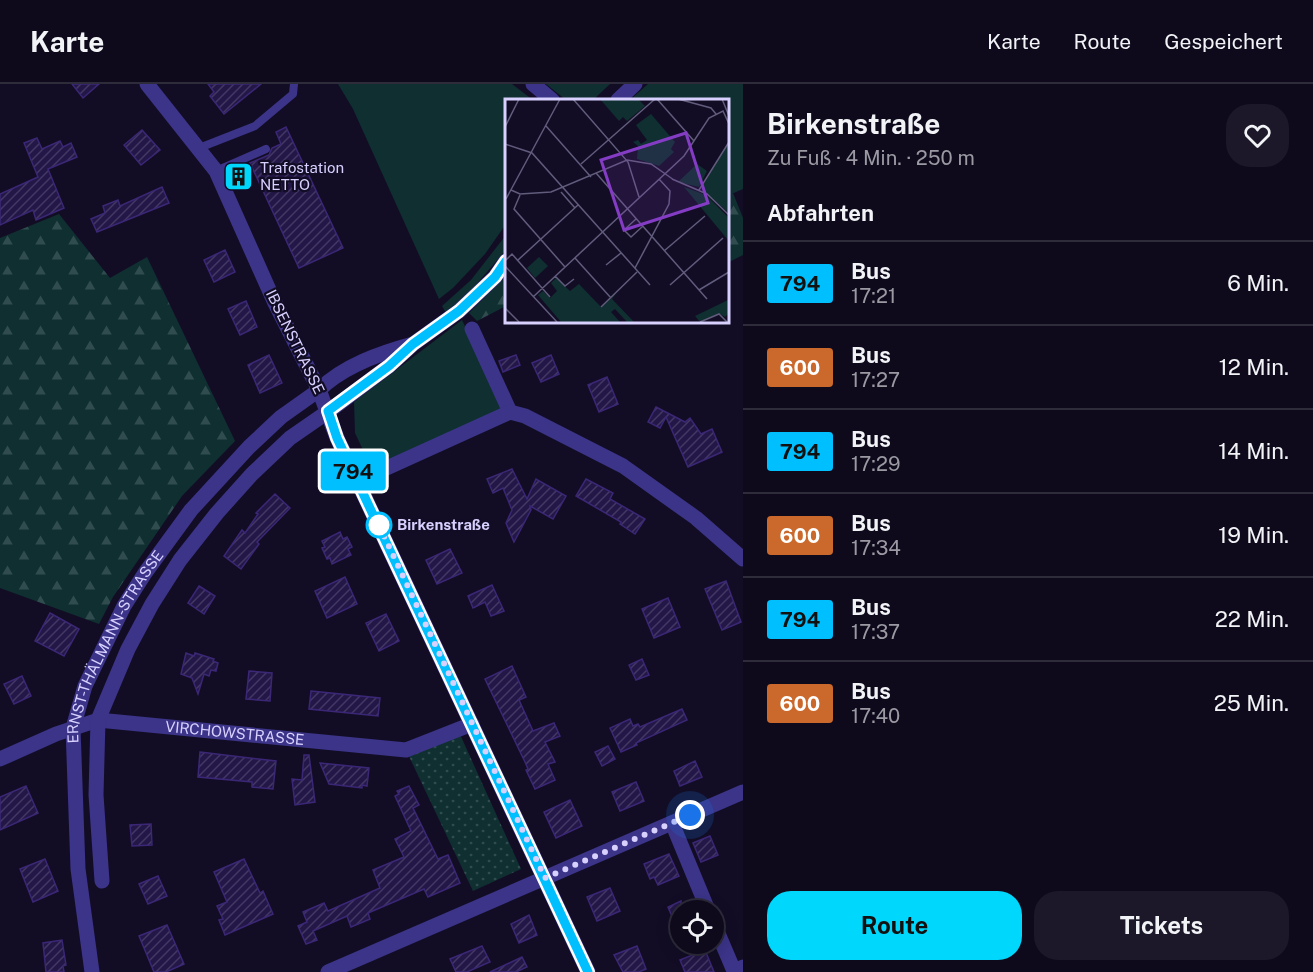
<!DOCTYPE html>
<html lang="de">
<head>
<meta charset="utf-8">
<style>
  :root { --surface:#0e0a1c; --page:#1c1829; --text:#f1f3f6; --muted:#9b9aa3; --line:#2e2b3b; --accent:#00d7fc }
  body { margin:0; font-family:"Public Sans",sans-serif; background:var(--page); color:var(--text); height:100vh; display:flex; flex-direction:column; font-size:22px; white-space:nowrap }
  * { box-sizing:border-box; margin:0 }
  p { font-size:20px; color:var(--muted) }
  .icon { flex:none; width:33px; height:33px; fill:none; stroke:currentColor; stroke-width:2; stroke-linecap:round; stroke-linejoin:round }
  .map { position:relative; flex:1; overflow:hidden }
  .panel { display:flex; flex-direction:column; background:var(--surface); width:570px }
  .panel>* { flex:none }
  .badge { padding:0 12px; border-radius:4px; font-size:21px; line-height:39px }
  .buttons { position:absolute; left:670px; top:816px; display:grid; gap:12px }
  .buttons a { display:grid; place-items:center; width:54px; height:54px; border-radius:50%; background:var(--surface); box-shadow:0 3px 15px #0003,0 0 0 2px var(--line); font-size:30px }
  .you { position:absolute; width:30px; height:30px; margin:-15px; border:4px solid #fff; border-radius:50%; background:#1a73e8; box-shadow:0 0 0 9px #1a73e833 }
  .map>.badge { position:absolute; translate:-50% -50%; box-shadow:0 0 0 3px #fff }
  h2 { padding:0 24px; font-size:22px; line-height:54px }
  .round { display:grid; place-items:center; flex:none; width:63px; height:63px; border-radius:24px; background:var(--page) }
  .head { display:flex; align-items:center; justify-content:space-between; height:102px; padding:0 24px }
  h1 { font-size:28px; font-weight:700; line-height:45px }
  .button { display:flex; gap:12px; margin-top:auto; padding:12px 24px }
  .button a { flex:1; height:69px; border-radius:24px; background:var(--accent); color:#111; font-size:24px; font-weight:700; line-height:69px; text-align:center }
  .button a+a { background:var(--page); color:var(--text) }
  ul { padding:0; list-style:none }
  li { display:flex; align-items:center; gap:18px; height:84px; padding:0 24px; border-top:2px solid var(--line) }
  li div { flex:1 }
  li b { display:block; font-size:22px }
  li em { font-style:normal }
  li .badge { min-width:66px; font-weight:700; text-align:center }
  header { display:flex; align-items:center; gap:36px; box-sizing:border-box; height:84px; padding:0 30px; background:var(--surface); border-bottom:2px solid var(--line) }
  header strong { font-size:28px }
  nav { display:flex; gap:33px; margin-inline-start:auto; font-size:21px }
  main { display:flex; flex:1; min-height:0 }
  .map>svg:first-child { display:block }
</style>
</head>
<body>
<header>
<strong>Karte</strong>
<nav><a>Karte</a><a>Route</a><a>Gespeichert</a></nav>
</header>
<main>
<div class="map">
<svg width="743" height="888" viewBox="0 0 743 888">
  <defs>
    <pattern id="forest-firs" width="22" height="20" patternUnits="userSpaceOnUse" patternTransform="scale(1.5)"><rect width="22" height="20" fill="#0f2f30"/><path d="M5 1l3.5 6h-7zM16 11l3.5 6h-7z" fill="#314c4f"/></pattern>
    <pattern id="park-dots" width="8" height="8" patternUnits="userSpaceOnUse" patternTransform="scale(1.5)"><rect width="8" height="8" fill="#0f2f30"/><path d="M2 2h.1M6 6h.1" fill="none" stroke="#314c4f" stroke-width="1.8" stroke-linecap="round"/></pattern>
    <pattern id="building-hatch" width="6" height="6" patternUnits="userSpaceOnUse" patternTransform="scale(1.5)"><rect width="6" height="6" fill="#231748"/><path d="M-1 1l2-2M0 6l6-6M5 7l2-2" fill="none" stroke="#423863"/></pattern>
  </defs>
  <rect width="100%" height="100%" fill="#120d25"/>
  <g fill="#0f2f30">
    <polygon points="338,0 512,0 533,16 506,16 506,140 485,170 453,204 439,215 353,25"/>
    <polygon points="546,0 610,0 593,16 566,16"/>
    <polygon points="648,0 743,0 743,105 727,112 726,16 630,16"/>
    <polygon points="506,151 506,166 468,210 446,229 442,222 471,196"/>
    <polygon points="462,236 502,320 501,325 496,332 371,383 355,349 354,318"/>
  </g>
  <g fill="url(#forest-firs)">
    <polygon points="733,109 743,134 743,171 727,179 727,112"/>
    <polygon points="59,130 110,194 147,173 235,357 182,412 113,513 99,540 0,504 0,154"/>
    <polygon points="506,192 506,222 477,237 469,229"/>
  </g>
  <polygon fill="url(#park-dots)" points="458,646 521,785 473,807 406,666"/>
  <g fill="url(#building-hatch)" stroke="#3b2776" stroke-width="1.5">
    <polygon points="72,0 99,0 83,14"/>
    <polygon points="208,0 261,0 224,30 210,12 214,8"/>
    <polygon points="286,43 343,164 299,184 250,79 269,71 272,64 281,60 276,48"/>
    <polygon points="142,46 160,66 141,81 124,61"/>
    <polygon points="37,54 42,65 60,57 63,63 71,59 77,73 48,85 64,124 36,136 33,126 0,141 0,110 38,93 24,59"/>
    <polygon points="162,103 169,119 97,148 91,135 105,129 103,122 118,116 120,122"/>
    <polygon points="225,166 235,188 214,198 204,176"/>
    <polygon points="246,217 257,243 240,251 228,225"/>
    <polygon points="269,271 282,299 260,309 248,281"/>
    <polygon points="516,271 520,281 503,288 499,277"/>
    <polygon points="551,271 559,290 541,298 532,279"/>
    <polygon points="607,293 618,320 599,328 588,301"/>
    <polygon points="656,323 685,338 690,334 701,350 712,345 722,368 688,383 666,333 660,344 648,338"/>
    <polygon points="512,385 527,415 536,395 566,412 553,435 530,422 531,426 514,458 506,439 512,426 503,404 493,409 487,395"/>
    <polygon points="586,395 613,409 610,415 645,435 635,450 620,440 621,438 576,412"/>
    <polygon points="275,410 290,424 257,458 259,460 241,485 224,472 242,446 245,449 258,430 256,429"/>
    <polygon points="340,448 343,455 347,453 352,463 348,465 351,471 332,480 330,474 327,475 322,464 325,463 322,457"/>
    <polygon points="450,465 462,489 437,500 426,476"/>
    <polygon points="345,493 357,520 327,534 315,507"/>
    <polygon points="726,497 741,538 722,546 705,505"/>
    <polygon points="492,501 504,527 491,532 485,518 473,524 468,512"/>
    <polygon points="199,502 215,512 204,530 188,519"/>
    <polygon points="668,514 680,543 654,554 642,525"/>
    <polygon points="50,529 79,545 64,572 35,557"/>
    <polygon points="386,530 399,557 379,567 366,539"/>
    <polygon points="186,569 194,572 195,569 214,575 213,577 218,579 216,587 211,586 209,592 204,590 198,610 192,594 181,590"/>
    <polygon points="642,575 649,591 636,596 629,581"/>
    <polygon points="512,582 526,613 519,616 533,647 554,639 560,652 545,658 555,678 548,680 555,696 535,705 526,686 528,685 525,678 485,595"/>
    <polygon points="249,587 272,589 270,617 246,615"/>
    <polygon points="22,592 31,612 14,620 4,600"/>
    <polygon points="311,607 380,614 378,632 309,625"/>
    <polygon points="682,625 687,636 636,659 637,661 621,668 610,644 630,635 633,642 638,640 640,643"/>
    <polygon points="608,662 615,675 602,682 595,668"/>
    <polygon points="200,668 276,677 273,705 252,703 252,698 198,693"/>
    <polygon points="304,671 309,671 315,718 295,721 292,695 302,696"/>
    <polygon points="695,677 702,693 680,702 674,687"/>
    <polygon points="320,679 369,684 367,702 362,701 362,704 329,700"/>
    <polygon points="636,698 644,717 620,727 612,708"/>
    <polygon points="26,702 38,729 0,746 0,713"/>
    <polygon points="409,702 419,721 413,724 438,775 448,771 460,799 428,813 424,805 368,829 370,835 351,843 347,832 313,847 317,856 306,860 298,842 307,838 303,828 324,819 328,827 380,804 373,786 404,773 395,755 411,747 395,712 399,710 397,707"/>
    <polygon points="570,716 582,742 556,754 544,728"/>
    <polygon points="151,740 152,761 132,762 130,741"/>
    <polygon points="710,752 718,771 701,778 693,759"/>
    <polygon points="669,770 679,792 658,801 654,793 650,795 644,780"/>
    <polygon points="45,775 58,807 33,818 20,785"/>
    <polygon points="244,775 260,809 263,807 273,830 225,851 219,836 223,835 217,822 227,818 214,788"/>
    <polygon points="158,792 167,812 148,820 139,800"/>
    <polygon points="610,804 620,827 597,837 587,813"/>
    <polygon points="681,817 681,853 668,823"/>
    <polygon points="529,831 537,851 519,859 511,840"/>
    <polygon points="167,841 184,880 166,888 154,888 139,852"/>
    <polygon points="62,856 66,881 63,882 64,888 46,888 43,859"/>
    <polygon points="482,862 490,878 467,888 456,888 450,875"/>
    <polygon points="637,862 646,885 639,888 623,888 614,871"/>
    <polygon points="705,866 714,888 685,888 680,876"/>
    <polygon points="522,873 527,883 516,888 490,888"/>
  </g>
  <g fill="none" stroke-linecap="round" stroke-linejoin="round">
    <g stroke="#3b3488" stroke-width="8">
      <polyline points="199,64 255,42 293,10 294,0"/>
      <polyline points="216,87 266,65"/>
    </g>
    <g stroke="#3b3488" stroke-width="15">
      <polyline points="533,0 552,16"/>
      <polyline points="472,245 510,328"/>
      <polyline points="358,397 510,328 525,332 623,382 696,434 743,475"/>
      <path id="s1" d="M0,675L56,650L98,636L406,666L472,640"/>
      <polyline points="672,739 708,826"/>
      <polyline points="102,797 96,711 98,636 128,565 152,520 180,476 217,429 252,390 290,354 329,327"/>
      <polyline points="714,840 734,887 743,883"/>
      <path id="s2" d="M92,888L78,785L73,644L85,602L124,522L145,489L191,426L249,363L281,333L319,306L274,217L216,87L147,0"/>
      <polyline points="328,888 743,708"/>
    </g>
    <g stroke="#3b3488" stroke-width="15">
      <polyline points="618,16 635,0"/>
      <path d="M413,260C380,269 343,282 319,306L337,354L588,888"/>
      <polyline points="329,327 389,282 413,260 459,227 495,193 506,177"/>
    </g>
  </g>
  <g fill="none" stroke-linecap="round" stroke-linejoin="round">
    <defs>
      <polyline id="line" points="506,177 495,193 459,227 413,260 389,282 328,327 337,354 588,888"/>
    </defs>
    <use href="#line" stroke="#fff" stroke-width="14"/>
    <use href="#line" stroke="#00bfff" stroke-width="9"/>
    <polyline stroke="#d8d1ff" stroke-width="6" stroke-dasharray="0 10.8" points="379,441 377,437 545,794 690,731"/>
  </g>
  <defs>
    <symbol id="building-square" viewBox="-11 -11 22 22"><rect x="-9" y="-9" width="18" height="18" rx="4" fill="#00d7fc" stroke="#120d25"/><path d="M-4-6H4V6H1V3H-1V6H-4ZM-2.5-4.3h1.7v1.8h-1.7ZM.8-4.3h1.7v1.8H.8ZM-2.5-1h1.7V.8h-1.7ZM.8-1h1.7V.8H.8Z" fill="#111"/></symbol>
  </defs>
  <g fill-rule="evenodd">
    <use href="#building-square" x="222" y="76" width="33" height="33"/>
  </g>
  <circle fill="#fff" stroke="#00bfff" stroke-width="3" cx="379" cy="441" r="12"/>
  <g text-anchor="middle" stroke-width="4.5" stroke-linejoin="round" paint-order="stroke">
    <g font-size="15" fill="#d8d1ff" stroke="#120d25" text-anchor="start">
      <text x="260" y="89">Trafostation<tspan x="260" dy="17">NETTO</tspan></text>
    </g>
    <g font-size="15" fill="#d8d1ff" stroke="#120d25">
      <text transform="translate(295 258) rotate(64)" y="5">IBSENSTRASSE</text>
      <text dy="5" stroke="none"><textPath href="#s2" startOffset="336">ERNST-THÄLMANN-STRASSE</textPath></text>
      <text dy="5" stroke="none"><textPath href="#s1" startOffset="243">VIRCHOWSTRASSE</textPath></text>
    </g>
    <g font-size="15" font-weight="bold" fill="#d8d1ff" stroke="#120d25" text-anchor="start">
      <text x="397" y="446">Birkenstraße</text>
    </g>
  </g>
  <g transform="translate(505 15)">
    <rect width="224" height="224" fill="#120d25"/>
    <path d="M223,44V113L196,90ZM192,65L202,72L194,88L173,83ZM179,88L201,96L223,118V141ZM34,158L43,167L30,179L22,169ZM51,179L65,192L74,185L96,208L112,193L107,200L129,223H122L110,210L106,213L115,223H56L33,196L38,192L45,199L52,192L46,184ZM223,201V215L220,218L215,215L195,223L190,217Z" fill="#0f2f30"/>
    <path d="M95,0H133L140,7L122,22L118,18L114,22ZM146,15L170,43L166,50L169,53L154,67L132,60L133,47L128,43L133,41L136,45L142,41L131,26Z" fill="#0f2f30"/>
    <path fill="none" stroke="#615b7c" stroke-width="1.5" d="M68,0L123,63L134,98M152,0L189,42M173,0L206,9L211,15M217,0L224,17M41,27L86,78M0,28L14,0M0,45L27,54L145,186M76,65L150,0M91,74L202,200M167,80L202,95L224,116M6,91L15,95L46,93L122,61L146,65L169,81M194,91L224,43M56,93L70,109M15,96L9,110L60,168M1,100L55,0M131,120L119,131L126,138L138,127M159,152L200,117M70,159L106,199M1,161L7,155L45,198M13,161L73,106M101,166L116,154M0,167L52,223M130,169L164,105L165,92L154,80M50,177L60,187L69,180M165,186L218,139M194,191L224,173M28,198L179,57L204,19L218,12L224,25M96,208L132,173M0,209L14,223M195,223L214,215L222,223"/>
    <path fill="#843cc5" fill-opacity="0.15" stroke="#843cc5" stroke-width="3" d="M181,34L203,104L119,131L96,61Z"/>
    <rect width="224" height="224" fill="none" stroke="#d8d1ff" stroke-width="3"/>
  </g>
</svg>
<div class="buttons">
<a><svg class="icon" aria-label="locate" viewBox="0 0 24 24"><circle cx="12" cy="12" r="6"/><path d="M12 2v4M12 18v4M2 12h4M18 12h4"/></svg></a>
</div>
<div class="you" style="left:690px;top:731px"></div>
<b class="badge" style="left:353px;top:387px;background:#00bfff;color:#111">794</b>
</div>
<section class="panel">
<div class="head"><div><h1>Birkenstraße</h1><p>Zu Fuß · 4 Min. · 250 m</p></div><a class="round"><svg class="icon" aria-label="heart" viewBox="0 0 24 24"><path d="M12 20l-8-8c-3-5 5-10 8-4 3-6 11-1 8 4z"/></svg></a></div>
<h2>Abfahrten</h2>
<ul>
<li><span class="badge" style="background:#00bfff;color:#111">794</span><div><b>Bus</b><p>17:21</p></div><em>6 Min.</em></li>
<li><span class="badge" style="background:#cb692c;color:#fff">600</span><div><b>Bus</b><p>17:27</p></div><em>12 Min.</em></li>
<li><span class="badge" style="background:#00bfff;color:#111">794</span><div><b>Bus</b><p>17:29</p></div><em>14 Min.</em></li>
<li><span class="badge" style="background:#cb692c;color:#fff">600</span><div><b>Bus</b><p>17:34</p></div><em>19 Min.</em></li>
<li><span class="badge" style="background:#00bfff;color:#111">794</span><div><b>Bus</b><p>17:37</p></div><em>22 Min.</em></li>
<li><span class="badge" style="background:#cb692c;color:#fff">600</span><div><b>Bus</b><p>17:40</p></div><em>25 Min.</em></li>
</ul>
<div class="button"><a>Route</a><a>Tickets</a></div>
</section>
</main>
</body>
</html>
